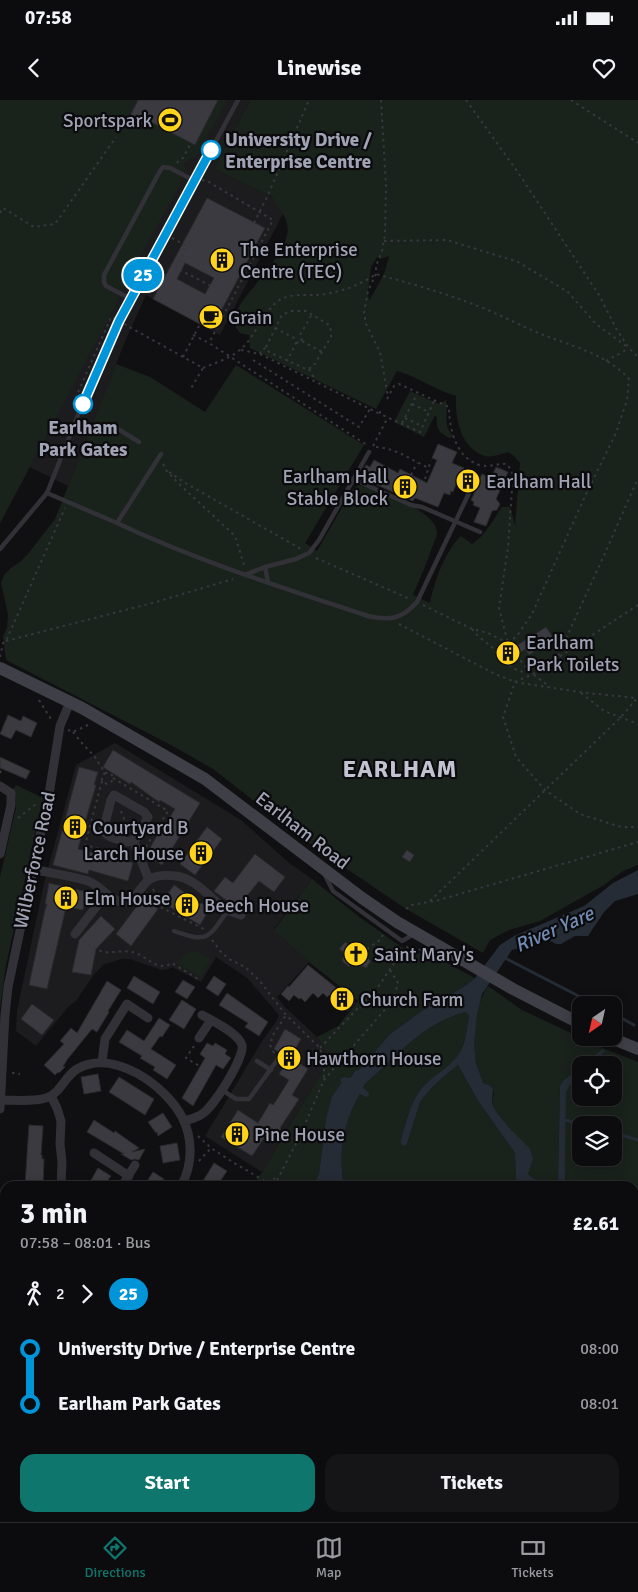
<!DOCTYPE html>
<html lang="en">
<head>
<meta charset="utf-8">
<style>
  :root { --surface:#0c0c0e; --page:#151517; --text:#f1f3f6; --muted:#9a9b9e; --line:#2c2c2e; --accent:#0f766e }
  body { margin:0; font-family:Signika,sans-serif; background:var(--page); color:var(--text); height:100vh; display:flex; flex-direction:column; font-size:19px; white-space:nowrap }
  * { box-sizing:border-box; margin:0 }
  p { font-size:16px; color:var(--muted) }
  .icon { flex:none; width:28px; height:28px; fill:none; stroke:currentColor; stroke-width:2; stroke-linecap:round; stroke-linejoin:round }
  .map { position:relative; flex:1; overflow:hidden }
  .sheet { position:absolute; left:0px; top:1081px; width:639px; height:341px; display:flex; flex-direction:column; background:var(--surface); border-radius:15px 15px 0 0; box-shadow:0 2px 12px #0003,0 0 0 1px var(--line) }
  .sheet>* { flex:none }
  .badge { padding:0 10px; border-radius:16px; font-size:18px; line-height:32px }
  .needle { width:32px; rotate:214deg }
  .controls { position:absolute; left:572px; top:896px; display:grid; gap:10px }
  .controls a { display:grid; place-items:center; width:50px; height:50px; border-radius:10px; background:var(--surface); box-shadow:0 2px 12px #0003,0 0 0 1px var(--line); font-size:25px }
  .map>.badge { position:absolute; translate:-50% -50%; box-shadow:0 0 0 2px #fff }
  .legs { display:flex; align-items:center; gap:8px; height:55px; padding:0 20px; font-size:16px }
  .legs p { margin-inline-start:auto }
  .summary { display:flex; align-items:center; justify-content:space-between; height:85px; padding:0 20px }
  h1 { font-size:28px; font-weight:700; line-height:38px }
  .action { display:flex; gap:10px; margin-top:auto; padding:10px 20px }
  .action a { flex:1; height:58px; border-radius:15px; background:var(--accent); color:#fff; font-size:20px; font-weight:700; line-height:58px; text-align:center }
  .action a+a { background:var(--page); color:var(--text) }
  ul { padding:0 20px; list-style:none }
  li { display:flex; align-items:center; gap:18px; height:55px; font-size:19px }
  li i { display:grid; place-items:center; width:8px; height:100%; margin:0 6px; background:currentColor }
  li i::after { content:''; width:12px; height:12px; margin:-6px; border:4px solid; border-radius:50%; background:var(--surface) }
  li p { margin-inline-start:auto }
  li:first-child i { background:linear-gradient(#0000 50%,currentColor 0) }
  li:last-child i { background:linear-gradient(currentColor 50%,#0000 0) }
  .status { display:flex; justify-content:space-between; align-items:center; height:35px; padding:0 25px; background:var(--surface); direction:ltr }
  .status svg { height:14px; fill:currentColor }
  header { display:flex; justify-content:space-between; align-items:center; height:65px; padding:0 20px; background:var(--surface); font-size:22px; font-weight:700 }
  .dock { display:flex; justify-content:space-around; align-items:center; height:70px; border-top:1px solid var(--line); background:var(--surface); font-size:14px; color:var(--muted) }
  .dock a { display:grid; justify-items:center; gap:2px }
  .dock .on { color:var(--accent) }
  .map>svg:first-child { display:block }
</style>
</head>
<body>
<div class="status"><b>07:58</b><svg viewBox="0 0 49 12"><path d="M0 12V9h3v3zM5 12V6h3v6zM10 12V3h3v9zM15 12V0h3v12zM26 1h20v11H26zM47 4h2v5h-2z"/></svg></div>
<header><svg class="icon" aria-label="back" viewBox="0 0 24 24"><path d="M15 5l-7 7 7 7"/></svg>Linewise<svg class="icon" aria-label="heart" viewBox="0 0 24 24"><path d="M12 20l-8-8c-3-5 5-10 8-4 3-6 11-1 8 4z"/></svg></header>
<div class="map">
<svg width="638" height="1422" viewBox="0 0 638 1422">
  <rect width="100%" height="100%" fill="#101012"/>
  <g fill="#1c1c1f">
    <polygon points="0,0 250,0 214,69 266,94 287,106 220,235 146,195 126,239 68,386 30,367 0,423"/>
    <polygon points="115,643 241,720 288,762 312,779 274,829 309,862 277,897 284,906 317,937 330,958 262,1072 205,1036 264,938 277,920 279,915 247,878 216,857 201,882 172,867 169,869 161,870 130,859 121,859 103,865 93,876 76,901 69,906 36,946 16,931 17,911 44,783 76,665"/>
  </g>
  <g fill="#1a221c" fill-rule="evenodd">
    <polygon points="0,0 227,0 198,54 183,64 186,70 181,78 182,81 122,189 117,202 0,423"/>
    <path d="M250,0H638V765L623,771L604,785L540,821L509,830L490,840L483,853L406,809L300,737L213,669L171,645L6,560L3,536L7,528L8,515L1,483L4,475L11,468L20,462L28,454L55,419L116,264L150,277L205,312L236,265L364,345L305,443L317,451L352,390L359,385C377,390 439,411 437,434C436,438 434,442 433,445C427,462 420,479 413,495L430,503C434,482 445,451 461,436L472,444C486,435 492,421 502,407H510L515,425L520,363L514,356L508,352C500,354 492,358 485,356C460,348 455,318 456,296C435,290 418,277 397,271L376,309L250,248L249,235L240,233L233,223C234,219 235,215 236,212C246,190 294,149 287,124C285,113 276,107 272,97L214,69ZM389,156L384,174L369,201L368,192L371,167L377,157L380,159Z"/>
    <path d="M410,291L439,304L446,300C448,312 443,325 452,335V337L450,338C439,333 436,329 437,318L435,315L424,337L394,322Z"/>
    <polygon points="16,685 43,698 6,865 0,908 0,777 16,708 16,699 13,690"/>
    <path d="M312,779L358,816L400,846L410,852L430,854L475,878L465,886L423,910L390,934L360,969L355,971L350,978L343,981L326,1019L319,1074L317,1078L308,1086H252L262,1072L330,958L317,937L338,926L358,901L309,862L274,830ZM345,842L362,852L365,848L369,851L366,857L371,861L366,868L363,866H359L353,862L349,866L342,861L345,853L339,849Z"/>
    <path d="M192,851L197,852L211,859L201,877L177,864C181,857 184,854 192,851Z"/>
    <path d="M488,886L522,910L603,948L638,962V1109L634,1108V1086H565L566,994L567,988L571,984L581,975V998H614V965H592L604,951L602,949L563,981L560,986L558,1084C549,1085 535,1081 528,1074L533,1059L497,1013L492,1004L494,993L491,986L483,983C479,970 474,957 474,944C474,927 478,899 488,886ZM581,1025H614V1058H581Z"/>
    <path d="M465,912L469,915C467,926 466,942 460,952C452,968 432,975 421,989C410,1003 406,1022 401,1039L407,1044L420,1002C430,988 444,976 458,965L478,1001L515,1053L516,1083L520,1086H344C338,1053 343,1023 360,994L366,997L363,988L365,984C397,956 422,924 465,912Z"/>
    <polygon points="634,1115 638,1115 638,1422 536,1422 532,1418 634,1418"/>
    <polygon points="165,1418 444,1418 444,1422 164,1422"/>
    <polygon points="463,1418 517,1418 521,1422 464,1422"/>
  </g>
  <g fill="#252c36">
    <path d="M638,770V794L615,801L604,812L588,836H575L561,844H556L551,841H541L512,850L482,894L477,915L474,944L476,962L483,983L491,986L493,989L492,1004L497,1013L511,1030L530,1049L533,1059L528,1074C535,1081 549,1085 558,1083L560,986L563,981L581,966V975C574,981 568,985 566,994L565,1086H520L516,1083L515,1053L478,1001L458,965C444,976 430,988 420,1002L407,1044L404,1046L401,1043V1039C406,1022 410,1003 421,989C432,975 451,968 460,952C466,942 467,927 469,915L465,912C422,924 397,956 365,984L363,988L368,992L369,996L366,997L360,994C343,1023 338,1053 344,1086H323L322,1083L308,1086L317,1078L319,1074L326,1019L332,997L342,982L340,980L343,977L350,978L355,971L360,969L390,934L423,910L465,886L475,878L500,845L514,836L584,806L613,783Z"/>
    <polygon points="602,949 605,951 592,965 583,965"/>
  </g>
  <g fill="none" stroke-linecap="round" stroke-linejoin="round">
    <g stroke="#252c36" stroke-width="3">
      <polyline points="503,857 596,905"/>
      <polyline points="614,914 634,925"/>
      <polyline points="565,1020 583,1025"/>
      <polyline points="614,1033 638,1040"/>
    </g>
  </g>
  <g fill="#3a3a40" stroke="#2a2a2e" fill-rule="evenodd">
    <polygon points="138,0 218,0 195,45 153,23 149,29 129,18"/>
    <path d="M207,98L265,128L211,230L153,199ZM185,163L214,178L205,194L177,179Z"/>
    <polygon points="438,344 457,352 452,363 464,368 462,371 480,378 482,374 491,378 496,367 508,372 496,399 500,404 497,410 492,411 486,426 474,422 480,408 473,405 474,402 471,400 475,392 471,387 467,388 456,384 453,392 451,391 450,395 444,393 438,407 415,398 413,401 359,377 366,365 370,367 374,360 398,373 400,369 427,383 437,360 432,358"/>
    <polygon points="546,527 554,539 529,555 525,549 510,561 505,553"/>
    <polygon points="8,615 21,621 23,616 37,623 31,637 16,630 11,639 0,634"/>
    <polygon points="113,650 200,703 162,765 146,755 160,730 161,731 175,709 160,700 159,702 131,682 130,684 103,667"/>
    <polygon points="0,657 30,671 26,679 0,668"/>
    <polygon points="79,667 98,672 94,685 96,685 85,722 88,723 86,731 83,730 78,749 102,755 102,754 133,763 128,781 89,770 88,774 53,765"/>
    <polygon points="207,727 222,739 195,775 180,764"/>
    <polygon points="407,750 414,755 410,762 402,757"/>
    <polygon points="255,754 285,777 274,792 259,781 238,807 234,806 214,791 225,777 233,783"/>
    <polygon points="49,783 87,792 83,810 66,807 47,889 29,885 45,810 47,804 45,804"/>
    <polygon points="174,785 201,804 202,803 210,808 200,825 162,802"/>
    <polygon points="143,798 158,809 131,846 116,834"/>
    <polygon points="101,816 115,829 96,849 91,875 72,872 79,840"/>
    <polygon points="345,842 368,856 366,857 371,861 366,868 363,866 360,866 353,862 349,867 342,861 345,853 339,849"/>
    <polygon points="308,865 355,903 348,911 329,895 327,897 323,893 318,898 313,893 305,902 301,898 299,899 294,895 289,901 281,894 288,886 289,887"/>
    <polygon points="134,876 160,892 153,904 127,888"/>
    <polygon points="214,876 226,884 218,896 206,888"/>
    <polygon points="183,880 195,887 187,899 175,892"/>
    <polygon points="107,881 121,890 108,911 109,912 97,932 92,929 66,961 66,962 63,966 65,967 59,973 58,972 55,975 44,965 64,944 60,941 71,928 77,933"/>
    <polygon points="227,893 268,922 259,936 245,927 248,923 219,905"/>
    <polygon points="182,900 196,909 184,929 169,920"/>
    <polygon points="32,904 54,920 42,935 21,919"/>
    <polygon points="159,918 170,925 162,937 160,936 151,949 176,965 167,979 153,970 155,967 140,958 142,956 119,942 127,930 144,941"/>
    <polygon points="285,929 301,939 292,955 294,957 293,959 308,969 292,995 299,999 280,1028 281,1029 276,1037 268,1032 252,1056 221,1037 238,1010 258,1023 270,1003 273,1005 276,1001 289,980 279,974 287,962 283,960 285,956 274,949"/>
    <polygon points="207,943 213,946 215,943 227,950 225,954 231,958 223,969 216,965 193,1006 182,998 205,958 200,954"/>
    <polygon points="98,974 101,991 84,994 81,977"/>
    <polygon points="119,977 154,999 145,1015 109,992"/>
    <polygon points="163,1013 172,1027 158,1036 157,1032 156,1033 148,1022"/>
    <polygon points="94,1020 114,1033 115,1031 139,1048 132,1052 145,1049 139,1060 135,1059 131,1060 121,1054 124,1054 87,1032"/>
    <polygon points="29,1025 43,1026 41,1055 42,1055 42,1059 44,1059 43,1086 25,1086"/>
    <polygon points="177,1043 180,1060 163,1063 160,1046"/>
    <polygon points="214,1063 227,1071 217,1086 200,1086"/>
    <polygon points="98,1068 111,1076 108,1080 116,1086 96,1086 90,1082"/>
    <polygon points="153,1072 164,1079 160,1086 144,1086"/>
  </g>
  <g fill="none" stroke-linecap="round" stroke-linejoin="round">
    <g stroke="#37383e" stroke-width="2" stroke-dasharray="2.5 4" stroke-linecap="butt">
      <polyline points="381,0 386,86 385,134 382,151 376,166 376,174 368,191 364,212 366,224 380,252 388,297"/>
      <polyline points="466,0 517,71 599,195 617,230 629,248 638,257"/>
      <polyline points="571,0 638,43"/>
      <polyline points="177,63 179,60 183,58 191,43"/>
      <polyline points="202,80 207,81 273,120 209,243"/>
      <polyline points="0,113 3,108 34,127 55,124 116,37"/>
      <polyline points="254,123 268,95 309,0"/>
      <polyline points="172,138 187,146 176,168 213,187 214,185"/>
      <polyline points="384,141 447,140 518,162 568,192 596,224 626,246"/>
      <polygon points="291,211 306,211 329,225 331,231 331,237 313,267 306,269 269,252 266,247 282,215"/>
      <polyline points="124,224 203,268 190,290"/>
      <polyline points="275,228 294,238 296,243 287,261"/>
      <polyline points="193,235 209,243 367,345"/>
      <polyline points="302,241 300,235 312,214"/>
      <polyline points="296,243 302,241 322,252"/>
      <polyline points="241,250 260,254 380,314"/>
      <polyline points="260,254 261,250 266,248"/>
      <polyline points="183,257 200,224"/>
      <polyline points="253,260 359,327 370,309"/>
      <polyline points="606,261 628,249"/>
      <path d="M203,268C215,263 231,258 241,249C255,237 266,207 281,199C291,194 305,195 315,195C336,194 359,186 376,174C409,183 442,192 475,205C497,213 519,225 541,234C571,246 607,254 629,279L627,300L616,333L586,394L532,514L517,536L508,543"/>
      <polyline points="309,269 313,276 313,281"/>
      <path d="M387,299L394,286L399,284L449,307C449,328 456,359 480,365C490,368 496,363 507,364L511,370L513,375L508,447L499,508L508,543L523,564L533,574L550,587"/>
      <polyline points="73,304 111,217 114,218"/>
      <polyline points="412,304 429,312"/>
      <polyline points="380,311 380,314 420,332 434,301"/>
      <polyline points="405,318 422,326"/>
      <polyline points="402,323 417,294"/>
      <polyline points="373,346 388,317"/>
      <path d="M376,347C396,348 411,360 429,368"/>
      <polyline points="163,364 166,370 177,382 235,436 245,468"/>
      <polyline points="169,372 187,384 301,449"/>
      <polyline points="411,375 417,363"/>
      <polyline points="425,379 431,360"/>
      <polyline points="316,458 410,499"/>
      <polyline points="423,505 472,529 488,533 508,543"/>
      <polyline points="638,505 533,574 515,582 503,617 516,657 545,690 580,714 621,727 638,727"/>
      <polyline points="399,524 495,574 515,582 579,592 637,598"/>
      <polyline points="472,529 478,536 493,548 506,563 518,571 531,573"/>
      <polyline points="6,541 156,502 233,479"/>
      <polyline points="558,556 606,451 638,378"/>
      <polyline points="0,557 3,543 6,541 65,408"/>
      <polyline points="502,558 506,555"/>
      <polyline points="581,593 604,611 638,624"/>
      <polyline points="39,600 51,619"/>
      <polyline points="68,630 73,632 88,625"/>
      <polyline points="73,632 81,642 95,657 105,673 109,673 112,675 112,681 107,684 102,681 102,676 105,673"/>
      <polyline points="0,673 2,669"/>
      <polyline points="113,678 168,711 146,747"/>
      <polyline points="102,681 85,745 128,756"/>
      <polyline points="121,711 129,732"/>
      <polyline points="18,718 36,704"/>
      <polyline points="153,789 162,808 204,829"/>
      <polyline points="430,801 621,617 638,597"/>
      <polyline points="406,809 412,805 439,800 638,742"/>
      <path d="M83,840C89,844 96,850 104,852C113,853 123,850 132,852C146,854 156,873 172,863L198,879"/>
      <polyline points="212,840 221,852 229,859 245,867 259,880 286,915 320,948 324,962 324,980"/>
      <polyline points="406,847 421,850"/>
      <polyline points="367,849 380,840 383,835"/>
      <polyline points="194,946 186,958 201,967"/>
      <polyline points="320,948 378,887 403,850 406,850 405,847"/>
      <polyline points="274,953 270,945 273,935 286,915"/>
      <polyline points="12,973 20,974"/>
      <polyline points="198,1036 211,1048 231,1061 268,1083 270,1086"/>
      <polyline points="199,1061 211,1048"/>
      <polyline points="268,1083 278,1076"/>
      <polyline points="274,1086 299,1038 324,980 394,899 398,883 390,870"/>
      <polyline points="435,1418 436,1422"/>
    </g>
    <g stroke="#313137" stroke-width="4.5">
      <polyline points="131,199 106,186 104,182 104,175 160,71 163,67 170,68 195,81"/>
      <polyline points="118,329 139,342"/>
      <polyline points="353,379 411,405 422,407 480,432"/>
      <polyline points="47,393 117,423 161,354"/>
      <path d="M117,423C197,461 284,488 368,516C390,521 402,519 417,502L470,391"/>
      <polyline points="0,449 47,393 80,310 119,221 238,0"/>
      <polyline points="265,467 296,459 309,453 319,440 369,352"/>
      <polyline points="247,474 265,467 268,482"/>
      <polyline points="325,775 333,791 402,841 414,834"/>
      <path d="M174,831C208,843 208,839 228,810"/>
      <polyline points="257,961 271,970"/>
      <polyline points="222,990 236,999 249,999 278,959"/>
    </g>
    <g stroke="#313137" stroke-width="9">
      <polyline points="0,686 11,693 11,705 0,754"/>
      <path d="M114,695L144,712L148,717L138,737L128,742C120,739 109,739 103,731L111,700Z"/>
      <polyline points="133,740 149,780"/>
      <path d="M32,769C49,773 73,776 88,781C101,786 108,799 121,802C136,804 139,786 150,779C157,775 168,775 176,776C197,779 210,799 227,810C231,812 236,813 241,815"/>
      <polyline points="75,834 106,794"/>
      <polyline points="199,938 211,920"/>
      <polyline points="102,962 105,939 127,904 148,918"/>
      <polyline points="51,996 57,1008 61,1021 60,1044 62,1062 61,1086"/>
      <path d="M1,1000C15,1000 32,1002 46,998C60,994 65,976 77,969C113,948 165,985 182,1017C193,1038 193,1065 181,1086"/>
      <polyline points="0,1009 5,915 8,887 49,694 60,626 70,602"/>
      <path d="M184,1021C190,1019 197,1018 202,1014C213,1008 245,957 242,945C238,933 213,921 202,915"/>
      <polyline points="94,1053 129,1076"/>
      <polyline points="122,1086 135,1065"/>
      <polyline points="0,1136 5,1138"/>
      <polyline points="0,1267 5,1268"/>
      <polyline points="69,1422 69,1418"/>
      <polyline points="159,1422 159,1418"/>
    </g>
    <g stroke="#3e3f47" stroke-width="12">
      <polyline points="0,568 82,608 205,679 362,798 397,822 513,889 581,924"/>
      <polyline points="611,938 638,949"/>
    </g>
  </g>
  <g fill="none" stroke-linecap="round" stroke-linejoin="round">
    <defs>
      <polyline id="line-1" points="83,304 119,221 211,50"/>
    </defs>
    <use href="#line-1" stroke="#fff" stroke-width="11"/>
    <use href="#line-1" stroke="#0095d9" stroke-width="8"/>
  </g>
  <defs>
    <symbol id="stadium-disc" viewBox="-11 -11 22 22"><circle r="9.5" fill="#ffd41b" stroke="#0b0b0d"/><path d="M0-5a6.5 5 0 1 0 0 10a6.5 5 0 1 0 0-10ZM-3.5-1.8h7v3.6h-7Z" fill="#111"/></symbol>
    <symbol id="building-disc" viewBox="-11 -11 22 22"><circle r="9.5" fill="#ffd41b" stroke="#0b0b0d"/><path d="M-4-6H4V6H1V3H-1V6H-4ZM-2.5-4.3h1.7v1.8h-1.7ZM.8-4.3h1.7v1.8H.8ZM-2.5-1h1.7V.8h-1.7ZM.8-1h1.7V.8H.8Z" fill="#111"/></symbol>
    <symbol id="cafe-disc" viewBox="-11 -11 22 22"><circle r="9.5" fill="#ffd41b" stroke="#0b0b0d"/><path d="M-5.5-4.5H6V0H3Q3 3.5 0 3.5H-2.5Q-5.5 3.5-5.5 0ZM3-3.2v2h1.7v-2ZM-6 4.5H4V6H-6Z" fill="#111"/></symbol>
    <symbol id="church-disc" viewBox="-11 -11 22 22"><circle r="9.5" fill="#ffd41b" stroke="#0b0b0d"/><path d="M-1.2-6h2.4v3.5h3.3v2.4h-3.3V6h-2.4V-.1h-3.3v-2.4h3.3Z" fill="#111"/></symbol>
  </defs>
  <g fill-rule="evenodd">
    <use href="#stadium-disc" x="156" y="6" width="28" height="28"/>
    <use href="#building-disc" x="208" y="146" width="28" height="28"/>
    <use href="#cafe-disc" x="197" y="203" width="28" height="28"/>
    <use href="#building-disc" x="454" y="367" width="28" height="28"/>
    <use href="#building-disc" x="391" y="373" width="28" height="28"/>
    <use href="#building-disc" x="494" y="539" width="28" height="28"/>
    <use href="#building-disc" x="61" y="713" width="28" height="28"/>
    <use href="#building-disc" x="187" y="739" width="28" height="28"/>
    <use href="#building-disc" x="52" y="784" width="28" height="28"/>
    <use href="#building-disc" x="173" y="791" width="28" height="28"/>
    <use href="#church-disc" x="342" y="840" width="28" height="28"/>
    <use href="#building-disc" x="328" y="885" width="28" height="28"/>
    <use href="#building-disc" x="275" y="944" width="28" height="28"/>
    <use href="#building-disc" x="223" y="1020" width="28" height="28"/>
  </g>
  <g fill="#fff" stroke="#0095d9" stroke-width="2.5">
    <circle cx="211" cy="50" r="9"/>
    <circle cx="83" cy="304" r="9"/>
  </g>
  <g text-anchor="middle" stroke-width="4.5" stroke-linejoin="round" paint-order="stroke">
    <g font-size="19" fill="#a0a3b4" stroke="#0b0b0d" text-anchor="start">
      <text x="152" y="27" text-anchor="end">Sportspark</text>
      <text x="240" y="156">The Enterprise<tspan x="240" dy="22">Centre (TEC)</tspan></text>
      <text x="228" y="224">Grain</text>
      <text x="388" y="383" text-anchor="end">Earlham Hall<tspan x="388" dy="22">Stable Block</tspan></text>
      <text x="486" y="388">Earlham Hall</text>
      <text x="526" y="549">Earlham<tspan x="526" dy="22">Park Toilets</tspan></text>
      <text x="92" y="734">Courtyard B</text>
      <text x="184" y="760" text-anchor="end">Larch House</text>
      <text x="84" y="805">Elm House</text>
      <text x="204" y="812">Beech House</text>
      <text x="374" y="861">Saint Mary's</text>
      <text x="360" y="906">Church Farm</text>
      <text x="306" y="965">Hawthorn House</text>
      <text x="254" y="1041">Pine House</text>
    </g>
    <g font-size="19" font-weight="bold" fill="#a0a3b4" stroke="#0b0b0d" text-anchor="start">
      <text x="225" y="46">University Drive /<tspan x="225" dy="22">Enterprise Centre</tspan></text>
      <text x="83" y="334" text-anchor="middle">Earlham<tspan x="83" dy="22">Park Gates</tspan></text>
    </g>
    <g font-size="19" fill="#a0a3b4" stroke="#0b0b0d">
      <text transform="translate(303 730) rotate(38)" y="7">Earlham Road</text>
      <text transform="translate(34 760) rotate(-78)" y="7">Wilberforce Road</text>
    </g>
    <g font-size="20" font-style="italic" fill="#728bb3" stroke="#0b0b0d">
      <text transform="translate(554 829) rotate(-24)" y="7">River Yare</text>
    </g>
    <g font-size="24" font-weight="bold" letter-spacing="1" fill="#c1c3d0" stroke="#0b0b0d">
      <text x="400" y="677">EARLHAM</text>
    </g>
  </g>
</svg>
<div class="controls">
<a><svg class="needle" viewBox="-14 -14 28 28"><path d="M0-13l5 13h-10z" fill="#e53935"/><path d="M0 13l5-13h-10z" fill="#9a9b9e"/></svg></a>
<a><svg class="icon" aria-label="locate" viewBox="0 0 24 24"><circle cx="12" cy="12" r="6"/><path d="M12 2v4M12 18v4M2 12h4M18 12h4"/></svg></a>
<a><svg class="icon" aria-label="layers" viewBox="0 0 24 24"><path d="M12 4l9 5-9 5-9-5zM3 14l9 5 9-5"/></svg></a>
</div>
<b class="badge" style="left:143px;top:175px;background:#0095d9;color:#fff">25</b>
<section class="sheet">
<div class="summary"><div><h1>3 min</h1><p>07:58 – 08:01 · Bus</p></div><b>£2.61</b></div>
<div class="legs"><svg class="icon" aria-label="walk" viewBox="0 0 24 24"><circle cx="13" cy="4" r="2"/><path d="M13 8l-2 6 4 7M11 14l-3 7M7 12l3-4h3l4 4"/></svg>2<svg class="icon" aria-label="forward" viewBox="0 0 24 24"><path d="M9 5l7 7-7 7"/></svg><b class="badge" style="background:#0095d9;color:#fff">25</b></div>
<ul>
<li><i style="color:#0095d9"></i><b>University Drive / Enterprise Centre</b><p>08:00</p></li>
<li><i style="color:#0095d9"></i><b>Earlham Park Gates</b><p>08:01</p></li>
</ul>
<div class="action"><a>Start</a><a>Tickets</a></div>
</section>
</div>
<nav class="dock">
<a class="on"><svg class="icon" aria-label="directions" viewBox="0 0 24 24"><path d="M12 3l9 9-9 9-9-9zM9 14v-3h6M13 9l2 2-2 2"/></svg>Directions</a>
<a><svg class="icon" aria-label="map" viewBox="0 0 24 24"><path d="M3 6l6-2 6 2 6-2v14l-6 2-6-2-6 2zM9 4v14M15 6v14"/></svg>Map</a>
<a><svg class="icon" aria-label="tickets" viewBox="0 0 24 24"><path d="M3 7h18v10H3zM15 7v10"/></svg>Tickets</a>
</nav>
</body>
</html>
